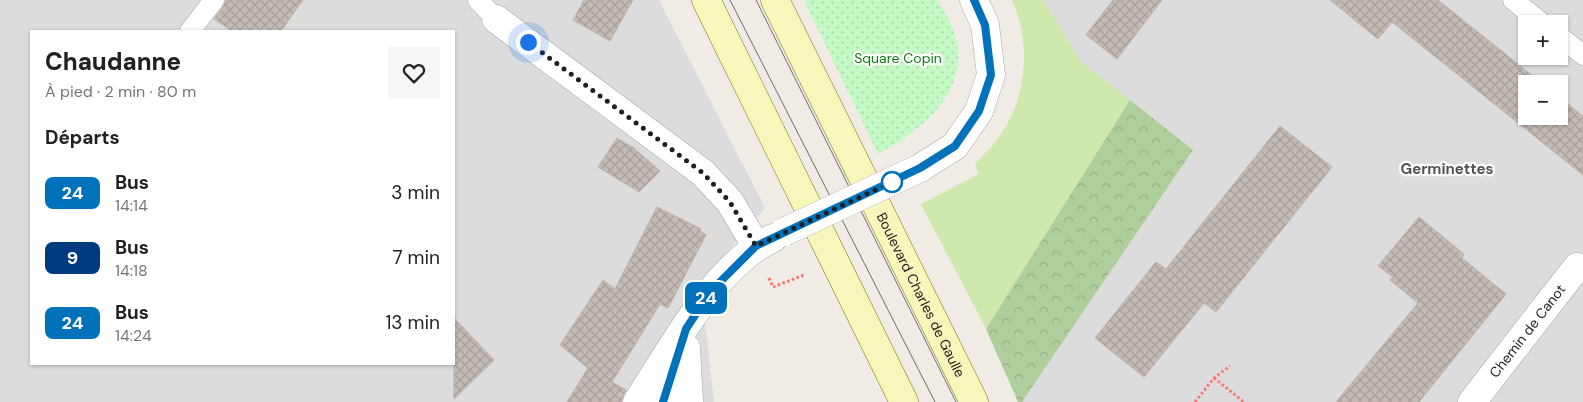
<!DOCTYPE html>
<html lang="fr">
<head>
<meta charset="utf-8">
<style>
  :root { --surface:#fff; --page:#f6f6f6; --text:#202124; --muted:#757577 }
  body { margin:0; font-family:"DM Sans",sans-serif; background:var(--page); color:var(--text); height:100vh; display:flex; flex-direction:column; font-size:19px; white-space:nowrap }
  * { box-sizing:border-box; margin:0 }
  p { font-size:16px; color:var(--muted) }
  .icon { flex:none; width:28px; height:28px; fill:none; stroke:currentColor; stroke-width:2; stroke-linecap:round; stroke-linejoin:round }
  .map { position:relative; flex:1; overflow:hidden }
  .sheet { position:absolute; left:30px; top:30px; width:425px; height:335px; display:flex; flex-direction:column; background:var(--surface); border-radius:0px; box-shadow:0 1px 4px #0004 }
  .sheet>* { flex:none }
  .badge { padding:0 10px; border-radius:8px; font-size:18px; line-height:32px }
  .tools { position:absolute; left:1518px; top:15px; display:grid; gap:10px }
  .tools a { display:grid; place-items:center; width:50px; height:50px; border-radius:0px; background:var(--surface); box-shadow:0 1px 4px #0004; font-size:25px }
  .you { position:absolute; width:25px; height:25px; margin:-12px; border:4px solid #fff; border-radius:50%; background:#1a73e8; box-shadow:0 0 0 8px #1a73e833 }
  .map>.badge { position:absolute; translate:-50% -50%; box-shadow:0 0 0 2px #fff }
  h2 { padding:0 15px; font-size:19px; line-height:45px }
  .round { display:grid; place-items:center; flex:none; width:52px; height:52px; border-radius:0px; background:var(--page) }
  .overview { display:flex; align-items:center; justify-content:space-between; height:85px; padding:0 15px }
  h1 { font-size:24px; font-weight:800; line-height:38px }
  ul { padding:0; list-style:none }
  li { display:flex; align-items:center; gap:15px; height:65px; padding:0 15px }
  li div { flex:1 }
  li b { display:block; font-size:19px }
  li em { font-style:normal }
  li .badge { min-width:55px; font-weight:700; text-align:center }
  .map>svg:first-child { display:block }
</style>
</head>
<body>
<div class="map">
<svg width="1583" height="402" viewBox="0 0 1583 402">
  <defs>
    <pattern id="forest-crowns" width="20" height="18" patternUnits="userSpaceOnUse" patternTransform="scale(1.25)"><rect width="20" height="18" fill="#aece9b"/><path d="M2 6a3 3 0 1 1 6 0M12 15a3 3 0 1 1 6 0" fill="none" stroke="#95b085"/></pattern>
    <pattern id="park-dots" width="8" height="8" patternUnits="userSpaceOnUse" patternTransform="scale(1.25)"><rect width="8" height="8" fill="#c4f8c4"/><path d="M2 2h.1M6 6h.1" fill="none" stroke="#a8d4a8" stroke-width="1.8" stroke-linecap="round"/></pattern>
    <pattern id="building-cross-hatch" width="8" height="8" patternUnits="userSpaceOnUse" patternTransform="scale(1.25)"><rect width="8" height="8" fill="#c4bbb5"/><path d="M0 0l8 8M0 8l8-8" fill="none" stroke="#a8a09b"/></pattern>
  </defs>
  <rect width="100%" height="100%" fill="#f0ece5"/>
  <g fill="#dddcdc" fill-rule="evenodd">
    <path d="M0,0H659L765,208L701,283L714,402H0ZM31,31H454V364H31Z"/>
    <path d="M1043,0H1583V402H1022L1193,150L1081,62ZM1526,24H1559V56H1526ZM1526,84H1559V116H1526Z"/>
  </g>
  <path fill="#cee8ad" d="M1012,0H1043L1081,62L1130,100L986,329L921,204L979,174L975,164C982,156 990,149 996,141C1027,102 1032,44 1012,0Z"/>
  <polygon fill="url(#forest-crowns)" points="1130,100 1193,150 1022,402 1018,402 986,329"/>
  <path fill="url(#park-dots)" d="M804,0H938C943,11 952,23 955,35C971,92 922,130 878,154Z"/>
  <g fill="url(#building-cross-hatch)" stroke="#c1b1a8">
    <polygon points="226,0 303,0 281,31 232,31 214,19 223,7"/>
    <polygon points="584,0 633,0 610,41 573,20"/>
    <polygon points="1113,0 1162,0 1117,59 1086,35"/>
    <polygon points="1330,0 1438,0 1543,84 1526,84 1526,116 1559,116 1559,97 1583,116 1583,175 1392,22 1378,39"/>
    <polygon points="1280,126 1332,167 1216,312 1204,303 1144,377 1095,338 1156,262 1166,269"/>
    <polygon points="617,138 634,148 660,171 639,192 598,167"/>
    <polygon points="657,207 701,229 700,231 706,235 668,308 660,304 612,382 626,390 621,402 567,402 588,368 560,345 603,280 615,289"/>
    <polygon points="1419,217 1464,254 1462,258 1506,294 1419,402 1336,402 1418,303 1390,280 1393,277 1378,266"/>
    <polygon points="454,318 494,360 454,399"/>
  </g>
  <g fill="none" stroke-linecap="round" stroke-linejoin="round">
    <defs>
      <g id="service">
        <polyline points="478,0 496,19"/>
        <polyline points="1513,0 1543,24"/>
        <polyline points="190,31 214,0"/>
        <polyline points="1559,36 1583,55"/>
      </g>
      <g id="minor">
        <polyline points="496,19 703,173 730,202 756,246"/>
        <polyline points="920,168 955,146 979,111 991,75 985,25 974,0"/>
        <polyline points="686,348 689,402"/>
        <path d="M637,402C672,349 715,265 773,238"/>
        <polyline points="663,402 676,361"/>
        <path id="s1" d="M1472,402L1577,267"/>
      </g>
      <g id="secondary">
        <polyline points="706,0 904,402"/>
        <path id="s2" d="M775,0L974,402"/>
      </g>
    </defs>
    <use href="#service" stroke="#a6a6a6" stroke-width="21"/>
    <use href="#minor" stroke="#a6a6a6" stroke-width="29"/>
    <use href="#secondary" stroke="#717507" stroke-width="29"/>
    <g stroke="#f7746f" stroke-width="3" stroke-dasharray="2.5 2.5" stroke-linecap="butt">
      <polyline points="769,278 773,287 804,275"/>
      <polyline points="1214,378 1244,402"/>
      <polyline points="1195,402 1214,378 1230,366"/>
    </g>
    <use href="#service" stroke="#fff" stroke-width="20"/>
    <use href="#minor" stroke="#fff" stroke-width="28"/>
    <use href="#secondary" stroke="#f8f7bb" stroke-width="28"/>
    <g stroke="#6d6d6d" stroke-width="1">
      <polyline points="730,0 935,402"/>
      <polyline points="756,0 956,402"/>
    </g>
    <defs>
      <polyline id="minor-bridge" points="784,232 920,168"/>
    </defs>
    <use href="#minor-bridge" stroke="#a6a6a6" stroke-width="29" stroke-linecap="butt"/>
    <use href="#minor-bridge" stroke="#fff" stroke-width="28"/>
  </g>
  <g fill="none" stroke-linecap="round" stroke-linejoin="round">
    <defs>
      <polyline id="line" points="663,402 686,329 710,292 756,246 920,168 955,146 979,111 991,75 985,25 974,0"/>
    </defs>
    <use href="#line" stroke="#fff" stroke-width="11"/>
    <use href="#line" stroke="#0072bc" stroke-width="8"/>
    <polyline stroke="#1f1f1f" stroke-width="5" stroke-dasharray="0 9" points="528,42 703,173 730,202 756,246 892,182"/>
  </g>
  <circle fill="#fff" stroke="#0072bc" stroke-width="2.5" cx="892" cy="182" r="10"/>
  <g text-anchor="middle" stroke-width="4.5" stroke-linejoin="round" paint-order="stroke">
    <g font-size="14" fill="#0e7c0f" stroke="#fff">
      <text x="898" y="63">Square Copin</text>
    </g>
    <g font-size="14" fill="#1f1f1f" stroke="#fff">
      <text dy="5" stroke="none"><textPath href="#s2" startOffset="329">Boulevard Charles de Gaulle</textPath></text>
      <text dy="5" stroke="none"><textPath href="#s1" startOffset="90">Chemin de Canot</textPath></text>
    </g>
    <g font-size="15" font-weight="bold" fill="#525252" stroke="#fff">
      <text x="1447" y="174">Germinettes</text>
    </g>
  </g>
</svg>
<div class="tools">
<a>+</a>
<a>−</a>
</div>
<div class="you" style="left:528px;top:42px"></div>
<b class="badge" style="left:706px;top:298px;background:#0072bc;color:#fff">24</b>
<section class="sheet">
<div class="overview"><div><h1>Chaudanne</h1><p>À pied · 2 min · 80 m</p></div><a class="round"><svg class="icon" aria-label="heart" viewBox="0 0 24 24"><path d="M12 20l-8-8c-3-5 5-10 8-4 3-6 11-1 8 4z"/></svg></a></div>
<h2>Départs</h2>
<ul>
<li><span class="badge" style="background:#0072bc;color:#fff">24</span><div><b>Bus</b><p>14:14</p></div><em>3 min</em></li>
<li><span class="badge" style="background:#003b80;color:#fff">9</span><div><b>Bus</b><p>14:18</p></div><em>7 min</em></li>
<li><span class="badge" style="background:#0072bc;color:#fff">24</span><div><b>Bus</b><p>14:24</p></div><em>13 min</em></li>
</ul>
</section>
</div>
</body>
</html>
